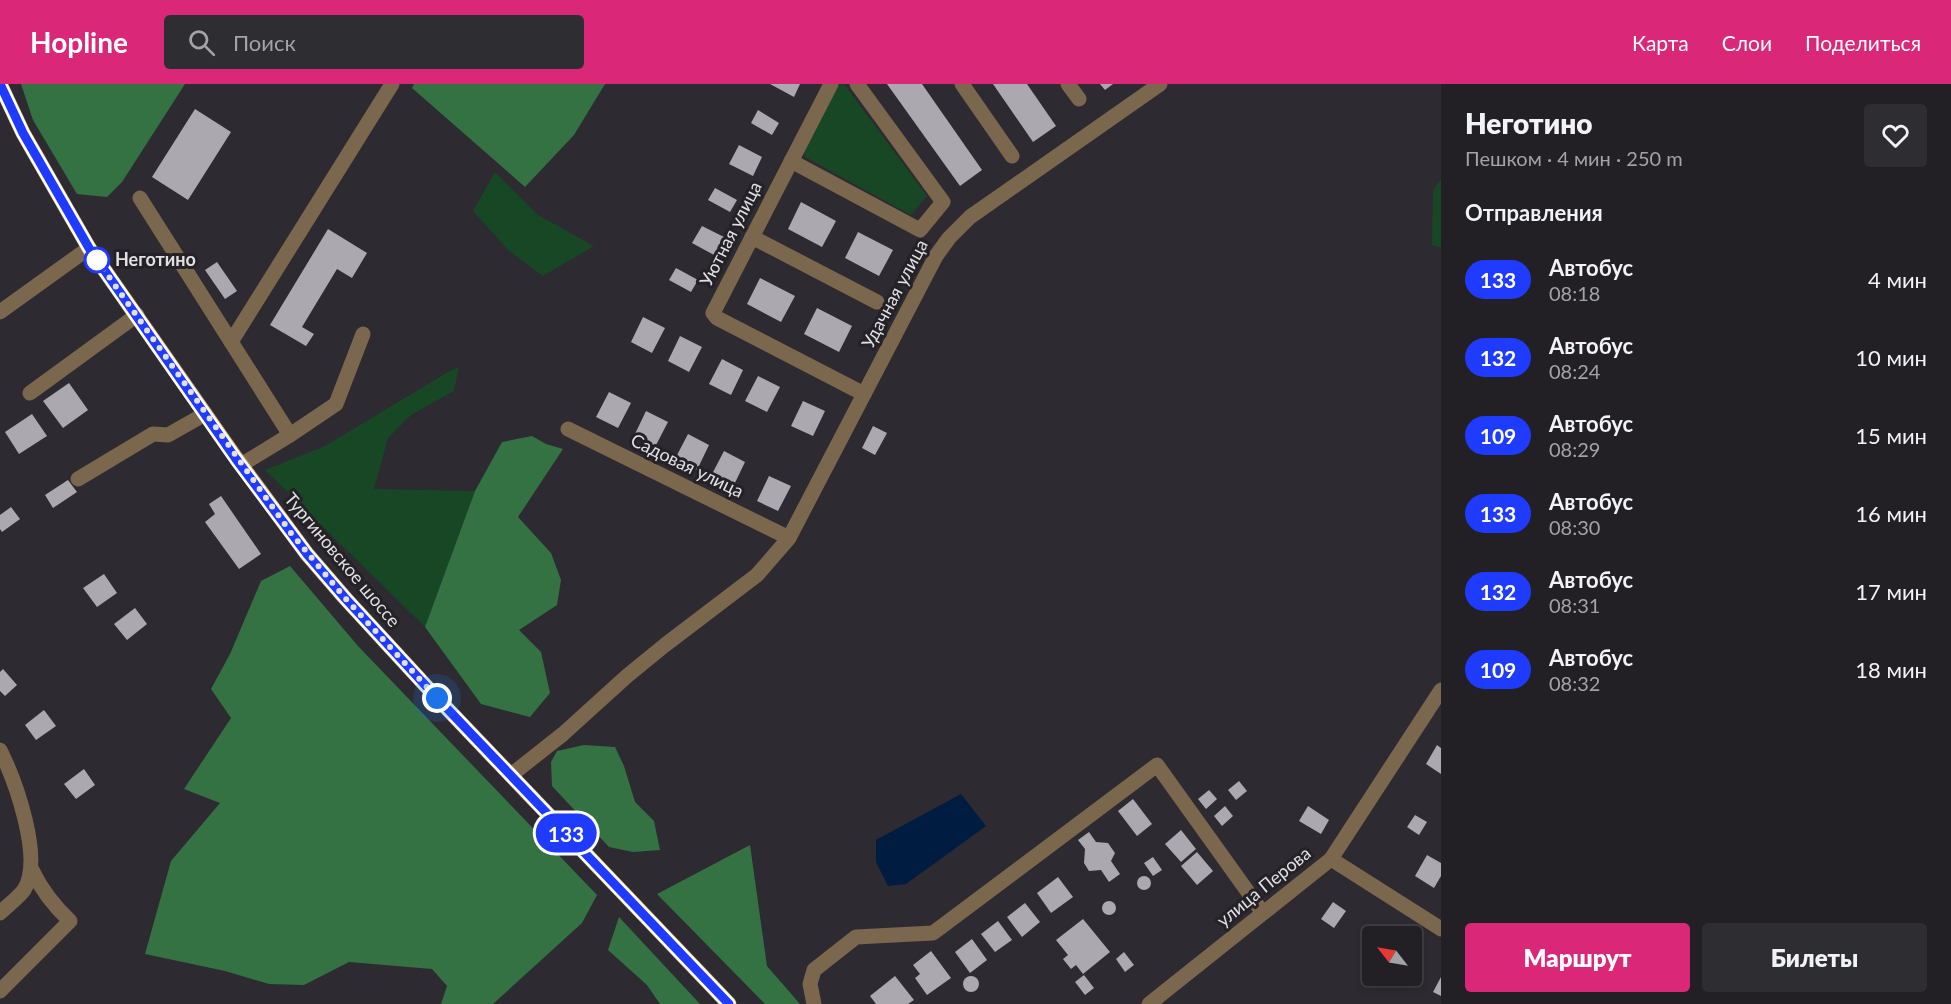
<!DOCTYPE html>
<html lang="ru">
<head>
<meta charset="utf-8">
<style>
  :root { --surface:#222025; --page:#2e2d32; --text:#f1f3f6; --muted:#a2a3a7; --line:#3f3e42; --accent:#db2777 }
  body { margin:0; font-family:Lato,sans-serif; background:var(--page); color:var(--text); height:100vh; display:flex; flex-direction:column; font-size:22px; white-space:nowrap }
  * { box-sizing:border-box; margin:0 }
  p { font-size:20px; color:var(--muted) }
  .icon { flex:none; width:33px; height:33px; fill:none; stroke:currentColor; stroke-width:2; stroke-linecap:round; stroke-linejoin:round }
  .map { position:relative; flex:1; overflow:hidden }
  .side { display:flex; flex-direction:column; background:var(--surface); width:510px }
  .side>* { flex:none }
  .badge { padding:0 12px; border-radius:20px; font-size:21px; line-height:39px }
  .needle { width:39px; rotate:301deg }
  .buttons { position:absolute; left:1362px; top:842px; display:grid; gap:12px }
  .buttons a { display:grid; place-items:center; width:60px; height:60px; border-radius:6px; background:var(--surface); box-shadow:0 3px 9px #0003,0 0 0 2px var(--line); font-size:30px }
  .you { position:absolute; width:30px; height:30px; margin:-15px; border:4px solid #fff; border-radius:50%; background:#1a73e8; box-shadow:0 0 0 9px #1a73e833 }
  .map>.badge { position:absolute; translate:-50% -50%; box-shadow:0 0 0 3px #fff }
  h2 { padding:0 24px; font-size:22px; line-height:54px }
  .round { display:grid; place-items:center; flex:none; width:63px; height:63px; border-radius:6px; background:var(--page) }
  .head { display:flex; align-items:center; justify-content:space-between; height:102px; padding:0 24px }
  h1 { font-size:28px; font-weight:800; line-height:45px }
  .button { display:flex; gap:12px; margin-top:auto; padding:12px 24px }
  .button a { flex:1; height:69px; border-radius:6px; background:var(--accent); color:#fff; font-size:24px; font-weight:800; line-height:69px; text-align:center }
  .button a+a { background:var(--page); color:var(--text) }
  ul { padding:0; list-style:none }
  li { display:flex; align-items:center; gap:18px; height:78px; padding:0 24px }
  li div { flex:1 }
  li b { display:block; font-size:22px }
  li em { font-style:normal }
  li .badge { min-width:66px; font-weight:700; text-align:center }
  header { display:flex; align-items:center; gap:36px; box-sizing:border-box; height:84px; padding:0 30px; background:var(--accent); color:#fff }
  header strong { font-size:28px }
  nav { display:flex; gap:33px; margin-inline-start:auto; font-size:21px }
  .search { width:420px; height:54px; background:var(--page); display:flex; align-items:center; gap:15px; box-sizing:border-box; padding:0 21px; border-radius:6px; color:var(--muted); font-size:22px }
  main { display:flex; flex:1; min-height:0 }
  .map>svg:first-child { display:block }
</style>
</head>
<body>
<header>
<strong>Hopline</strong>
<div class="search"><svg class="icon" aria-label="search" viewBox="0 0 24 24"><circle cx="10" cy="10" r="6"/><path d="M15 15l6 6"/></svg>Поиск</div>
<nav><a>Карта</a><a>Слои</a><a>Поделиться</a></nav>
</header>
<main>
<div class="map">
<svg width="1441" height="920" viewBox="0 0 1441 920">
  <rect width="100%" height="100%" fill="#2d2a31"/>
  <g fill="#184725">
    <polygon points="844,0 927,112 911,131 805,73 802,63 837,1"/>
    <polygon points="495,88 538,131 594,162 543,192 509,167 473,127"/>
    <polygon points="1441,95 1441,164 1432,161 1433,106"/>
    <polygon points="459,283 454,307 411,331 388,354 374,405 475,407 425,543 265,386 325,362 448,288"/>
  </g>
  <g fill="#347244">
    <polygon points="21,0 185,0 122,98 107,113 77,110 33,36"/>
    <polygon points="414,0 605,0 574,51 525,103 412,4"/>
    <polygon points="532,352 546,360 563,365 518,433 551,469 561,496 557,521 519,546 541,568 550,609 530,633 481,620 425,543 475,407 502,358"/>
    <polygon points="290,482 358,562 597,811 582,839 493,920 441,920 447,902 432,885 349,878 304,901 269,900 225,887 145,870 171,777 220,719 184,705 231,634 211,605 230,570 261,497"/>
    <polygon points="584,661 615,663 624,682 635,718 654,737 660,766 633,768 609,763 552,702 551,678 557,667"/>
    <polygon points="750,761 767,882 800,920 765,920 657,810"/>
    <polygon points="619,833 700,920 660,920 647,901 608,866"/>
  </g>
  <polygon fill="#001c40" points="961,710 986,742 906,800 888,802 876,778 876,756"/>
  <g fill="#aca8b0">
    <polygon points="770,0 800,0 794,13"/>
    <polygon points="887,0 922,0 982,86 960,102"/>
    <polygon points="993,0 1027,0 1056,42 1033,58"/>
    <polygon points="1100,0 1113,0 1105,6"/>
    <polygon points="195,25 231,48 188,116 152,93"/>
    <polygon points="758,26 779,39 772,51 751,39"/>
    <polygon points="739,61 762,73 753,92 729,80"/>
    <polygon points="715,104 737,116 730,128 708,116"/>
    <polygon points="801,118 836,137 822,163 788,145"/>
    <polygon points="702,142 724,153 714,171 692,159"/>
    <polygon points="328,145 367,169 352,194 337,185 302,243 314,250 306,262 270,241"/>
    <polygon points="858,148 893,166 879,192 845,174"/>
    <polygon points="217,178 237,207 225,215 205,186"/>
    <polygon points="676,184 698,196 691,208 669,196"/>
    <polygon points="760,194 795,212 781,238 747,220"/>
    <polygon points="817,224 852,242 839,268 804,250"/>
    <polygon points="643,233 665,244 652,269 631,258"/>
    <polygon points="680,252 702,263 689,288 668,277"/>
    <polygon points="722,275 743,286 731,311 709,300"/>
    <polygon points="758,292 780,303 767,328 745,317"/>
    <polygon points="69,299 88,326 63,344 43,317"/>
    <polygon points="609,308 631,319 618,344 596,333"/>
    <polygon points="803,317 825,327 813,352 791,342"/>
    <polygon points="646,327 668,338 655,363 634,352"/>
    <polygon points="32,330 47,352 19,370 5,348"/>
    <polygon points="873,342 887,349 875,371 862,364"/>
    <polygon points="688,350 709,361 697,386 675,375"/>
    <polygon points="724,367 745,378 733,403 711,392"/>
    <polygon points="769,392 791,402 778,427 757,417"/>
    <polygon points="68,396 77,408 53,424 45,411"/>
    <polygon points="221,412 261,470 239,485 205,438 215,430 209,420"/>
    <polygon points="11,423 20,435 2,448 0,445 0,431"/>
    <polygon points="104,490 117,509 97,523 83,504"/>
    <polygon points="135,524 147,540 127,556 114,540"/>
    <polygon points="3,585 17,601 5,612 0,607 0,588"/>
    <polygon points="44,626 56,642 36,656 25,641"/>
    <polygon points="1437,661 1441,664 1441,690 1426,680"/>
    <polygon points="84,685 95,701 76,715 64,700"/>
    <polygon points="1239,697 1247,707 1236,716 1228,706"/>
    <polygon points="1209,706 1217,715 1206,725 1198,715"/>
    <polygon points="1133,715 1152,740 1137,752 1118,727"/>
    <polygon points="1225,722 1233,732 1222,742 1214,732"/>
    <polygon points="1308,722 1329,736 1321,750 1299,737"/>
    <polygon points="1415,731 1427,738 1419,751 1407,743"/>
    <polygon points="1181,746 1196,765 1181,778 1165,760"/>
    <polygon points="1089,748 1096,758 1108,759 1115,769 1111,777 1120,790 1109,798 1101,786 1089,787 1084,779 1085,765 1078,756"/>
    <polygon points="1197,768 1213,787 1197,801 1181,782"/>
    <polygon points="1427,771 1441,779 1441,792 1434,804 1415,792"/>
    <polygon points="1153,773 1162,786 1153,792 1144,779"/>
    <circle cx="1144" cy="799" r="7"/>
    <polygon points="1058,793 1073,813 1051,829 1037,809"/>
    <circle cx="1109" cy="824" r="7"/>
    <polygon points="1333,818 1346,827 1334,844 1321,835"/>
    <polygon points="1025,819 1040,838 1022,853 1007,833"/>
    <polygon points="1083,835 1110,868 1083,890 1076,881 1071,885 1063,875 1068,871 1056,856"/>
    <polygon points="998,837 1012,856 995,868 981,850"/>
    <polygon points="1383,844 1395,852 1378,852"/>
    <polygon points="972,855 987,876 970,889 955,868"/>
    <polygon points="1372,860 1372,875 1366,871"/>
    <polygon points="931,867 951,894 927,911 915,894 920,890 913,881"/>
    <polygon points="1124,868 1134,881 1125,888 1116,875"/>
    <polygon points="1084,891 1094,904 1085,911 1075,898"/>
    <polygon points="895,892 914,916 908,920 876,920 870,912"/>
    <circle cx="971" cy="900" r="8"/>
    <polygon points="1441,893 1441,912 1433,908"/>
  </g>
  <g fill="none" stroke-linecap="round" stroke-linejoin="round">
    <g stroke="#7b664e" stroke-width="15">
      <polyline points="831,0 713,229 717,234 864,310"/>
      <polyline points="962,0 1012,72"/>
      <polyline points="1068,0 1079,15"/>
      <polyline points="791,77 920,146 943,118 857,0"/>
      <polyline points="140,114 290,351"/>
      <polyline points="752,153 877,218"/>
      <polyline points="0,228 89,164"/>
      <polyline points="231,258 392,0"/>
      <polyline points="30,309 137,231"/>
      <polyline points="568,345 789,454"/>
      <polyline points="241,381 290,351 336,320 363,250"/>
      <polyline points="78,395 153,350 168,351 205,330"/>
      <path d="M0,666C15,696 44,775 24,806C18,814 7,822 0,829"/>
      <polyline points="511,691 563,650 627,592 665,561 757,491 789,454 936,172 949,154 970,133 1160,0"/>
      <polyline points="1331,775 1441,845"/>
      <path d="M0,907L70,837C54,822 41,805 32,786"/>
      <polyline points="814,920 810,900 814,886 856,853 933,849 1157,681 1263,829"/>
      <polyline points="1149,920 1331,775 1441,606"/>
    </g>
    <polyline stroke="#ca9f6d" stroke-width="15" points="0,0 23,49 89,164 236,374 307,470 345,514 437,614 729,920"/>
  </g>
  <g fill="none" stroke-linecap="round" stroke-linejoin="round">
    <defs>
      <polyline id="line" points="0,0 23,49 89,164 236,375 307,470 345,514 437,614 729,920"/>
    </defs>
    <use href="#line" stroke="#fff" stroke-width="14"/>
    <use href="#line" stroke="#1f3bff" stroke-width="9"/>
    <polyline stroke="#e2e0e4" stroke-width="6" stroke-dasharray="0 10.8" points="97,176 291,449 345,514 437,614"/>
  </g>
  <circle fill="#fff" stroke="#1f3bff" stroke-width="3" cx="97" cy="176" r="12"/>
  <g text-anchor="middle" stroke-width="6" stroke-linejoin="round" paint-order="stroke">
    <g font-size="18" fill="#e2e0e4" stroke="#242127">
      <text transform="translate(731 150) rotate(-63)" y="6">Уютная улица</text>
      <text transform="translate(895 210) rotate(-62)" y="6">Удачная улица</text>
      <text transform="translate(687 382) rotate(26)" y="6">Садовая улица</text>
      <text transform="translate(342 476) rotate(50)" y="6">Тургиновское шоссе</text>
      <text transform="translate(1264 803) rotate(-39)" y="6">улица Перова</text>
    </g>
    <g font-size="18" font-weight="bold" fill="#e2e0e4" stroke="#242127" text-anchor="start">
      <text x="115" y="182">Неготино</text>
    </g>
  </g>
</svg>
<div class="buttons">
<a><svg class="needle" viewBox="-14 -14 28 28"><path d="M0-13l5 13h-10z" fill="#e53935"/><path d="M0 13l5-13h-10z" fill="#a2a3a7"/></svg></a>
</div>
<div class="you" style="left:437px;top:614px"></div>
<b class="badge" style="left:566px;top:749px;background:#1f3bff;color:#fff">133</b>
</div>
<section class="side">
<div class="head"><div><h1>Неготино</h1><p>Пешком · 4 мин · 250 m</p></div><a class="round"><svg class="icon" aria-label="heart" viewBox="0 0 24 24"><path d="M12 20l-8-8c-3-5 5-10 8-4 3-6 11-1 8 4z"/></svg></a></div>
<h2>Отправления</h2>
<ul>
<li><span class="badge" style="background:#1f3bff;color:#fff">133</span><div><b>Автобус</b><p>08:18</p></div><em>4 мин</em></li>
<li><span class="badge" style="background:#1f3bff;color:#fff">132</span><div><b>Автобус</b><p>08:24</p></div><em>10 мин</em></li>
<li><span class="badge" style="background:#1f3bff;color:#fff">109</span><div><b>Автобус</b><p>08:29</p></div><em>15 мин</em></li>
<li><span class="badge" style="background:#1f3bff;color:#fff">133</span><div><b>Автобус</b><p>08:30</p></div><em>16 мин</em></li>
<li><span class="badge" style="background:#1f3bff;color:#fff">132</span><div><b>Автобус</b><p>08:31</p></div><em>17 мин</em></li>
<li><span class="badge" style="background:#1f3bff;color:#fff">109</span><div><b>Автобус</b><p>08:32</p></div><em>18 мин</em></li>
</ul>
<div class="button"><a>Маршрут</a><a>Билеты</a></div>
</section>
</main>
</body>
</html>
